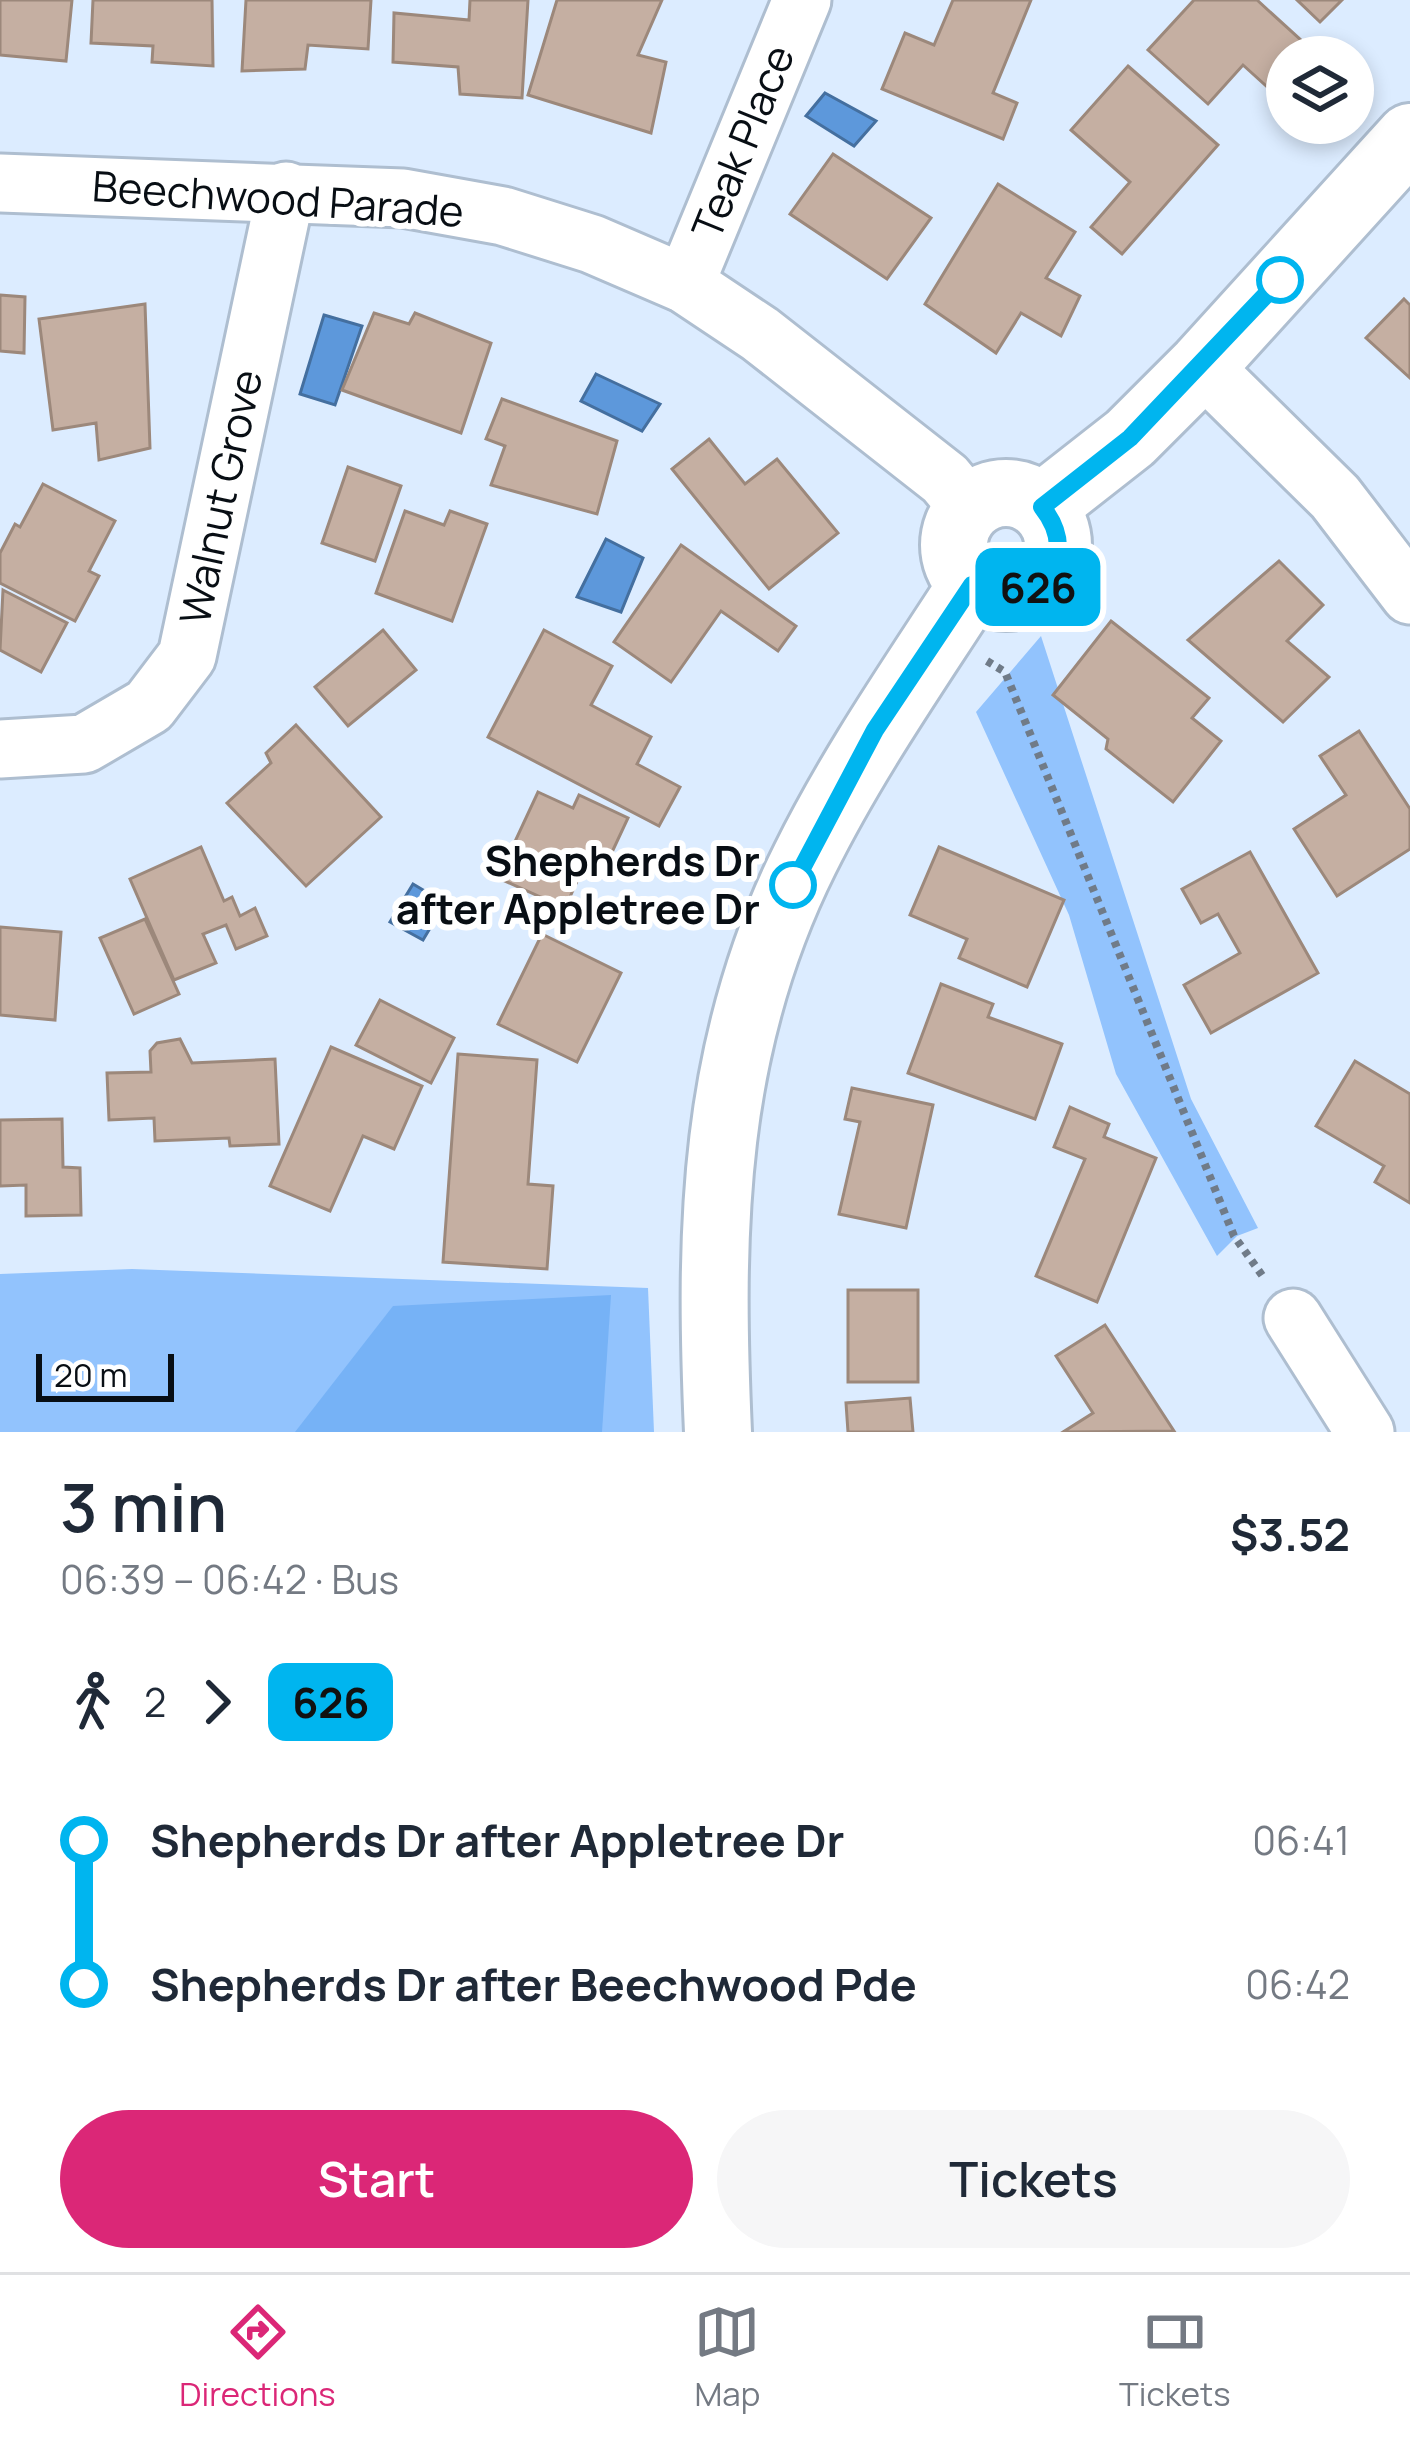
<!DOCTYPE html>
<html lang="en">
<head>
<meta charset="utf-8">
<style>
  :root { --surface:#fff; --page:#f6f6f7; --text:#1f2937; --muted:#747a83; --line:#e0e1e3; --accent:#db2777 }
  body { margin:0; font-family:Manrope,sans-serif; background:var(--page); color:var(--text); height:100vh; display:flex; flex-direction:column; font-size:45px; white-space:nowrap }
  * { box-sizing:border-box; margin:0 }
  p { font-size:39px; color:var(--muted) }
  .icon { flex:none; width:66px; height:66px; fill:none; stroke:currentColor; stroke-width:2; stroke-linecap:round; stroke-linejoin:round }
  .map { position:relative; height:1432px; overflow:hidden }
  .side { display:flex; flex-direction:column; background:var(--surface); flex:1 }
  .side>* { flex:none }
  .badge { padding:0 24px; border-radius:18px; font-size:42px; line-height:78px }
  .tools { position:absolute; left:1266px; top:36px; display:grid; gap:24px }
  .tools a { display:grid; place-items:center; width:108px; height:108px; border-radius:50%; background:var(--surface); box-shadow:0 6px 18px #0003; font-size:60px }
  .scale { position:absolute; left:36px; bottom:30px; width:138px; box-sizing:border-box; padding-left:12px; border:6px solid #080e14; border-top:0; font-size:33px; line-height:42px; white-space:nowrap; color:#080e14; -webkit-text-stroke:9px #fff; paint-order:stroke }
  .map>.badge { position:absolute; translate:-50% -50%; box-shadow:0 0 0 6px #fff }
  .legs { display:flex; align-items:center; gap:18px; height:132px; padding:0 60px; font-size:39px }
  .legs p { margin-inline-start:auto }
  .summary { display:flex; align-items:center; justify-content:space-between; height:204px; padding:0 60px }
  h1 { font-size:66px; font-weight:600; line-height:90px }
  .action { display:flex; gap:24px; margin-top:auto; padding:24px 60px }
  .action a { flex:1; height:138px; border-radius:72px; background:var(--accent); color:#fff; font-size:48px; font-weight:600; line-height:138px; text-align:center }
  .action a+a { background:var(--page); color:var(--text) }
  ul { padding:0 60px; list-style:none }
  li { display:flex; align-items:center; gap:42px; height:144px; font-size:45px }
  li i { display:grid; place-items:center; width:18px; height:100%; margin:0 15px; background:currentColor }
  li i::after { content:''; width:30px; height:30px; margin:-15px; border:9px solid; border-radius:50%; background:var(--surface) }
  li p { margin-inline-start:auto }
  li:first-child i { background:linear-gradient(#0000 50%,currentColor 0) }
  li:last-child i { background:linear-gradient(currentColor 50%,#0000 0) }
  .dock { display:flex; justify-content:space-around; align-items:center; height:168px; border-top:3px solid var(--line); background:var(--surface); font-size:33px; color:var(--muted) }
  .dock a { display:grid; justify-items:center; gap:6px }
  .dock .current { color:var(--accent) }
  .map>svg:first-child { display:block }
</style>
</head>
<body>
<div class="map">
<svg width="1410" height="1432" viewBox="0 0 1410 1432">
  <rect width="100%" height="100%" fill="#dcecff"/>
  <g fill="#92c3fd">
    <polygon points="1041,636 1191,1099 1258,1228 1237,1236 1217,1256 1116,1074 1069,915 976,712"/>
    <polygon points="132,1269 648,1288 654,1432 0,1432 0,1274"/>
  </g>
  <polygon fill="#76b2f6" points="611,1295 602,1432 295,1432 393,1306"/>
  <g fill="#5d98db" stroke="#446f9f" stroke-width="3">
    <polygon points="825,93 876,121 854,146 806,116"/>
    <polygon points="324,315 362,326 335,405 300,394"/>
    <polygon points="596,374 660,404 642,431 581,401"/>
    <polygon points="606,539 643,558 621,612 577,597"/>
    <polygon points="413,884 445,903 423,940 390,922"/>
  </g>
  <g fill="#c5afa2" stroke="#9c887b" stroke-width="3">
    <polygon points="0,0 72,0 66,61 0,55"/>
    <polygon points="93,0 212,0 213,66 152,62 153,46 91,43"/>
    <polygon points="246,0 371,0 368,49 308,45 305,69 242,71"/>
    <polygon points="470,0 528,0 522,98 460,94 458,67 393,62 394,13 469,20"/>
    <polygon points="557,0 662,0 638,55 666,62 651,133 528,95"/>
    <polygon points="953,0 1031,0 993,93 1017,103 1003,139 882,89 905,33 934,45"/>
    <polygon points="1194,0 1257,0 1314,52 1310,57 1287,57 1287,81 1275,94 1243,65 1208,104 1148,50"/>
    <polygon points="1297,0 1342,0 1320,22"/>
    <polygon points="1128,66 1218,145 1122,254 1091,227 1130,182 1071,130"/>
    <polygon points="833,154 931,218 887,279 790,214"/>
    <polygon points="998,184 1075,232 1046,278 1080,296 1061,336 1021,313 996,353 925,304"/>
    <polygon points="0,295 25,297 24,353 0,351"/>
    <polygon points="1404,299 1410,305 1410,378 1366,338"/>
    <polygon points="145,304 150,448 99,460 96,423 53,430 39,319"/>
    <polygon points="374,313 409,324 415,313 491,343 461,433 342,390"/>
    <polygon points="502,399 617,441 597,514 491,485 505,446 486,439"/>
    <polygon points="709,439 745,484 777,459 838,533 769,589 672,469"/>
    <polygon points="348,467 401,486 375,561 322,543"/>
    <polygon points="43,484 115,521 89,571 99,576 75,621 0,583 0,553 15,524 20,527"/>
    <polygon points="405,511 444,525 450,511 487,524 452,621 376,593"/>
    <polygon points="681,545 796,626 778,651 721,611 671,682 614,642"/>
    <polygon points="1279,561 1323,605 1287,641 1329,677 1283,722 1188,640"/>
    <polygon points="3,590 67,623 41,672 0,650"/>
    <polygon points="1111,621 1209,698 1192,718 1221,741 1173,802 1106,749 1108,739 1053,695"/>
    <polygon points="383,630 416,670 348,726 315,687"/>
    <polygon points="544,630 612,666 591,705 651,737 637,764 680,787 659,826 488,737"/>
    <polygon points="296,725 381,817 306,886 227,803 271,763 266,753"/>
    <polygon points="1359,731 1410,809 1410,849 1337,896 1294,829 1346,795 1320,756"/>
    <polygon points="538,792 573,808 579,795 628,818 606,865 588,857 565,908 498,878"/>
    <polygon points="201,847 224,901 232,897 240,916 255,908 267,936 236,949 226,925 203,934 216,963 174,980 130,879"/>
    <polygon points="939,847 1064,900 1027,987 959,958 967,939 910,915"/>
    <polygon points="1250,852 1318,973 1211,1033 1184,985 1240,953 1218,914 1201,923 1182,889"/>
    <polygon points="145,919 179,994 134,1014 100,938"/>
    <polygon points="0,927 61,932 55,1020 0,1015"/>
    <polygon points="542,934 621,973 577,1062 498,1024"/>
    <polygon points="941,984 993,1004 988,1017 1062,1044 1035,1119 908,1073"/>
    <polygon points="380,1000 454,1038 431,1083 356,1045"/>
    <polygon points="180,1039 192,1063 275,1059 279,1144 230,1146 229,1138 155,1141 154,1118 109,1120 107,1073 151,1072 150,1051 157,1043"/>
    <polygon points="331,1047 422,1086 394,1149 363,1136 330,1211 270,1186"/>
    <polygon points="458,1054 537,1060 528,1184 553,1186 547,1269 443,1262"/>
    <polygon points="1355,1061 1410,1094 1410,1203 1375,1182 1384,1166 1316,1126"/>
    <polygon points="852,1088 933,1105 906,1228 839,1214 860,1122 845,1119"/>
    <polygon points="1070,1107 1109,1124 1104,1137 1156,1158 1097,1302 1036,1276 1085,1159 1054,1147"/>
    <polygon points="62,1119 63,1167 80,1168 81,1215 26,1216 26,1185 0,1186 0,1120"/>
    <rect x="848" y="1290" width="70" height="92"/>
    <polygon points="1105,1325 1174,1431 1063,1432 1093,1413 1056,1356"/>
    <polygon points="910,1398 913,1432 848,1432 846,1403"/>
  </g>
  <g fill="none" stroke-linecap="round" stroke-linejoin="round">
    <defs>
      <g id="minor">
        <polyline points="0,183 403,198 503,216 592,244 685,284 760,334 945,479 969,508"/>
        <polyline points="685,284 802,0"/>
        <polyline points="1202,366 1335,497 1410,595"/>
        <polyline points="0,749 84,744 149,706 187,656 286,191"/>
        <polyline points="1293,1318 1365,1432"/>
      </g>
      <g id="major">
        <circle cx="1006" cy="545" r="52"/>
        <polyline points="1042,507 1130,438 1202,366 1410,137"/>
        <path d="M718,1432C709,1229 712,1045 805,859C853,762 914,675 972,585"/>
      </g>
    </defs>
    <use href="#minor" stroke="#aebed0" stroke-width="63"/>
    <use href="#major" stroke="#aebed0" stroke-width="72"/>
    <polyline stroke="#707b88" stroke-width="8" stroke-dasharray="6 6" stroke-linecap="butt" points="987,661 1005,672 1234,1236 1264,1278"/>
    <use href="#minor" stroke="#fff" stroke-width="57"/>
    <use href="#major" stroke="#fff" stroke-width="66"/>
  </g>
  <g fill="none" stroke-linecap="round" stroke-linejoin="round">
    <defs>
      <path id="line-1" d="M793,885L875,730L972,585C1032,618 1086,562 1042,507L1130,438L1280,280"/>
    </defs>
    <use href="#line-1" stroke="#fff" stroke-width="27"/>
    <use href="#line-1" stroke="#00b5ef" stroke-width="18"/>
  </g>
  <g fill="#fff" stroke="#00b5ef" stroke-width="6">
    <circle cx="1280" cy="280" r="21"/>
    <circle cx="793" cy="885" r="21"/>
  </g>
  <g text-anchor="middle" stroke-width="12" stroke-linejoin="round" paint-order="stroke">
    <g font-size="42" fill="#080e14" stroke="#fff">
      <text transform="translate(743 142) rotate(-68)" y="15">Teak Place</text>
      <text transform="translate(278 199) rotate(4)" y="15">Beechwood Parade</text>
      <text transform="translate(221 497) rotate(-78)" y="15">Walnut Grove</text>
    </g>
    <g font-size="42" font-weight="bold" fill="#080e14" stroke="#fff" text-anchor="end">
      <text x="760" y="876">Shepherds Dr<tspan x="760" dy="48">after Appletree Dr</tspan></text>
    </g>
  </g>
</svg>
<div class="tools">
<a><svg class="icon" aria-label="layers" viewBox="0 0 24 24"><path d="M12 4l9 5-9 5-9-5zM3 14l9 5 9-5"/></svg></a>
</div>
<div class="scale">20 m</div>
<b class="badge" style="left:1038px;top:587px;background:#00b5ef;color:#111">626</b>
</div>
<section class="side">
<div class="summary"><div><h1>3 min</h1><p>06:39 – 06:42 · Bus</p></div><b>$3.52</b></div>
<div class="legs"><svg class="icon" aria-label="walk" viewBox="0 0 24 24"><circle cx="13" cy="4" r="2"/><path d="M13 8l-2 6 4 7M11 14l-3 7M7 12l3-4h3l4 4"/></svg>2<svg class="icon" aria-label="forward" viewBox="0 0 24 24"><path d="M9 5l7 7-7 7"/></svg><b class="badge" style="background:#00b5ef;color:#111">626</b></div>
<ul>
<li><i style="color:#00b5ef"></i><b>Shepherds Dr after Appletree Dr</b><p>06:41</p></li>
<li><i style="color:#00b5ef"></i><b>Shepherds Dr after Beechwood Pde</b><p>06:42</p></li>
</ul>
<div class="action"><a>Start</a><a>Tickets</a></div>
</section>
<nav class="dock">
<a class="current"><svg class="icon" aria-label="directions" viewBox="0 0 24 24"><path d="M12 3l9 9-9 9-9-9zM9 14v-3h6M13 9l2 2-2 2"/></svg>Directions</a>
<a><svg class="icon" aria-label="map" viewBox="0 0 24 24"><path d="M3 6l6-2 6 2 6-2v14l-6 2-6-2-6 2zM9 4v14M15 6v14"/></svg>Map</a>
<a><svg class="icon" aria-label="tickets" viewBox="0 0 24 24"><path d="M3 7h18v10H3zM15 7v10"/></svg>Tickets</a>
</nav>
</body>
</html>
